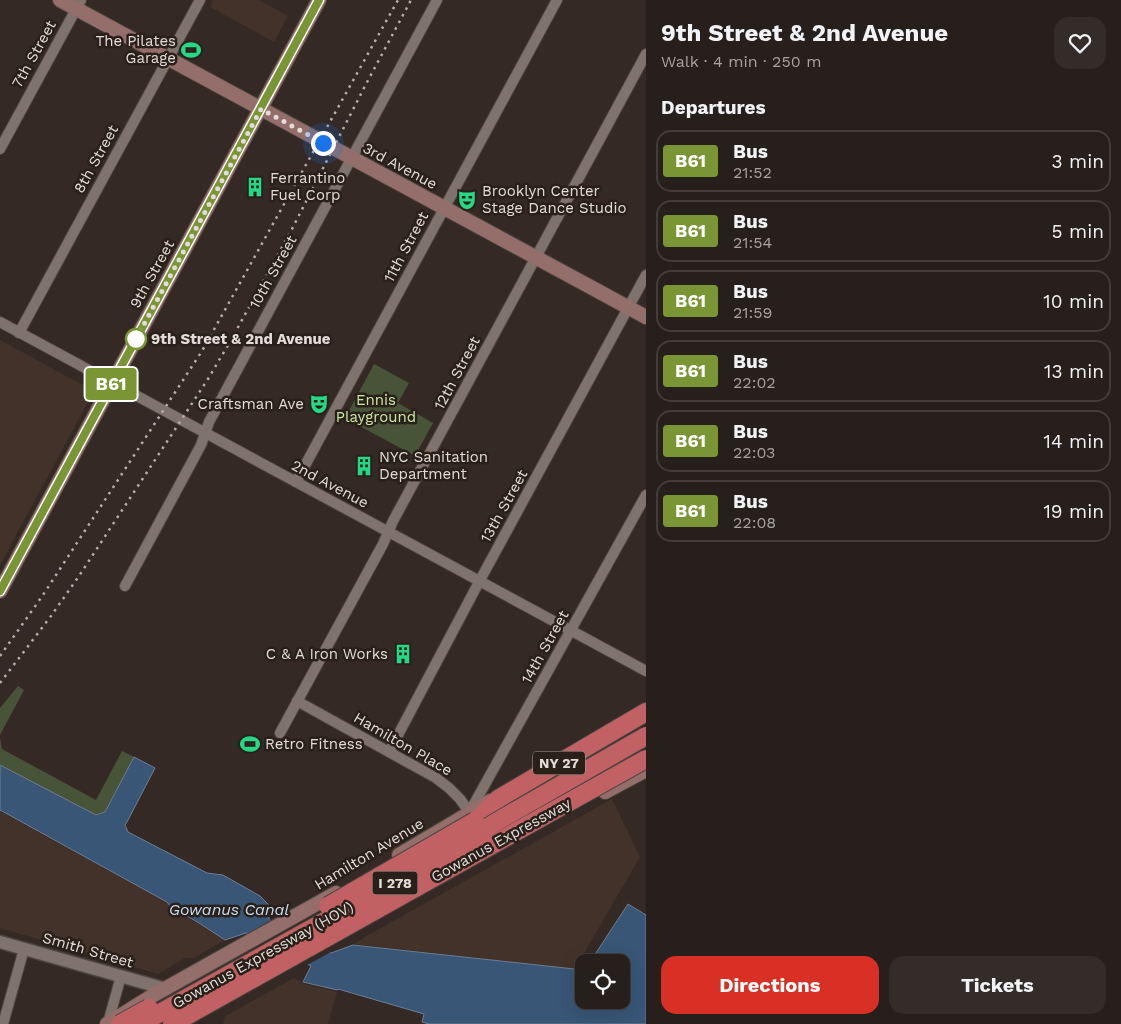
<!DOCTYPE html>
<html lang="en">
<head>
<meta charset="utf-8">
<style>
  :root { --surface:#271f1b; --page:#332c28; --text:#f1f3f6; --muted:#a4a2a3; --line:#433d3a; --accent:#d93025 }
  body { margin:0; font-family:"Work Sans",sans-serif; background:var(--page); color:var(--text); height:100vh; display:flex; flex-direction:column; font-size:19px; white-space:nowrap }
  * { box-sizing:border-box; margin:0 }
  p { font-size:16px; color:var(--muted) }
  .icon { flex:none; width:28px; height:28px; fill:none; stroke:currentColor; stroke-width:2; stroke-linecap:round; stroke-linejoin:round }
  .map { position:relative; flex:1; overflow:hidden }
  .sheet { display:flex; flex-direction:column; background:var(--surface); width:475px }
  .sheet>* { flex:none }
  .badge { padding:0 10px; border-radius:4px; font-size:18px; line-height:32px }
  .buttons { position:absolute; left:575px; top:954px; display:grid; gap:10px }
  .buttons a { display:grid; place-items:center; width:55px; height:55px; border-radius:10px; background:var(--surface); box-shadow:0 5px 20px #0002,0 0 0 1px var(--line); font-size:25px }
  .you { position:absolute; width:25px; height:25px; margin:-12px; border:4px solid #fff; border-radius:50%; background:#1a73e8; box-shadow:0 0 0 8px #1a73e833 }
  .map>.badge { position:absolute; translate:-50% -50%; box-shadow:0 0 0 2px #fff }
  h2 { padding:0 15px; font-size:19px; line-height:45px }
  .round { display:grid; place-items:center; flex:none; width:52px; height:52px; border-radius:15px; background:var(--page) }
  .overview { display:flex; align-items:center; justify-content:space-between; height:85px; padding:0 15px }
  h1 { font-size:24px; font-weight:700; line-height:38px }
  .button { display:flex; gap:10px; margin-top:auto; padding:10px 15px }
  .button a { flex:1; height:58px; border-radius:15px; background:var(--accent); color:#fff; font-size:20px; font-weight:700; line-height:58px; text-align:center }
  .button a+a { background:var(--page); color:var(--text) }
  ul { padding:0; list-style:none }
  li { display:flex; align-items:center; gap:15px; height:62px; margin:0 10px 8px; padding:0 5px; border:2px solid var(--line); border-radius:15px }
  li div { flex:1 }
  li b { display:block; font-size:19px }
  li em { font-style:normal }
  li .badge { min-width:55px; font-weight:700; text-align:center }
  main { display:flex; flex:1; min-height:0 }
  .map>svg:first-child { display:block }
</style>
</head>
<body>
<main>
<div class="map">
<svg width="646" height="1024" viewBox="0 0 646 1024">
  <rect width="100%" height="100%" fill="#342924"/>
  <g fill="#423229">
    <polygon points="213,0 259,0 288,16 274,42 210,7"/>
    <polygon points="0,340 94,391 0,565"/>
    <polygon points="612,799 640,857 575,969 354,944 368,935"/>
    <polygon points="0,811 167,902 170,906 225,940 194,958 185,958 158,974 0,928"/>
    <polygon points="294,978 301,981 301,983 337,992 328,1024 223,1024 225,1016"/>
  </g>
  <g fill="#485438">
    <polygon points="374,364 409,383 398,403 433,423 415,456 345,418"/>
    <polygon points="18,686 24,690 0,735 0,708"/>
    <polygon points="0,738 2,749 96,800 122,751 134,757 105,812 96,815 0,765"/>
  </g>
  <polygon fill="#395676" stroke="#6c7e93" points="134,757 155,768 127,822 125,825 128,832 207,873 223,875 260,896 272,908 269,914 269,920 331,953 353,945 584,970 584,1000 621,1000 621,962 590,962 628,904 646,915 646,1024 429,1024 422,1022 424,1014 338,989 337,990 303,982 311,966 246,933 225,940 199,923 170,906 167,902 0,810 0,765 96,815 105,812"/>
  <polygon fill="#342924" points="271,920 276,923 278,922 327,948 325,949 331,952 307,965 250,938 251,937 246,935"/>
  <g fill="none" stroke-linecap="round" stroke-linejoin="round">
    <defs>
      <g id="minor">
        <polyline points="0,149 81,0"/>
        <polyline points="0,322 646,671"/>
        <polyline points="19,333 200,0"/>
        <polyline points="296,482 557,0"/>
        <polyline points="125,586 201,445 209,422 437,0"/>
        <polyline points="297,701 436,778 449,788 460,799 472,816"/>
        <polyline points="280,733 383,544 393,521 646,54"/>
        <polyline points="389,752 479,582 646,275"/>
        <polyline points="469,813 646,495"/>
        <polyline points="108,1023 121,976"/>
        <polyline points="3,1024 24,949"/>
      </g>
      <polyline id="tertiary" points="0,942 166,989"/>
      <g id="secondary">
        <polyline points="60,0 646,317"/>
        <polyline points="0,591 319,0"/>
        <polyline points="605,792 646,770"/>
        <polyline points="399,855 490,801"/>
        <polyline points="107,1024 152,996 336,893"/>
      </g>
      <polyline id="motorway" points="477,820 498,799 646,712"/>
    </defs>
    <use href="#minor" stroke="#4f4642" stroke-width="12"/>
    <use href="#tertiary" stroke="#4f4642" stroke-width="15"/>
    <use href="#secondary" stroke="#4f4642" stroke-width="16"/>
    <use href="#motorway" stroke="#4f4642" stroke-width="20"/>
    <use href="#minor" stroke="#80736d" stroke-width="10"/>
    <use href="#tertiary" stroke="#80736d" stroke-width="12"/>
    <use href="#secondary" stroke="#946e6a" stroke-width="14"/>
    <use href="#motorway" stroke="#c16163" stroke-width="18"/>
    <g stroke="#b5adaa" stroke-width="2.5" stroke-dasharray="2.5 5" stroke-linecap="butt">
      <polyline points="0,656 43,595 202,351 398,0"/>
      <polyline points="0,683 51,616 79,576 208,379 231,340 291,231 365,86 411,0"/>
    </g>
    <defs>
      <g id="motorway-bridge">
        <polyline points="328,906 475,821"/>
        <polyline points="120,1024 149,1008"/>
        <polyline points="140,1024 399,880 503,818 646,736"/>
        <polyline points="172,1024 646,759"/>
      </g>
    </defs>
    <use href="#motorway-bridge" stroke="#4f4642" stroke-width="20" stroke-linecap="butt"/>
    <use href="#motorway-bridge" stroke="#c16163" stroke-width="18"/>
  </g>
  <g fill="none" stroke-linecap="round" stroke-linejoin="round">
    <defs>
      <polyline id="line" points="0,591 319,0"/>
    </defs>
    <use href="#line" stroke="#fff" stroke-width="11"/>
    <use href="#line" stroke="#799534" stroke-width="8"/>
    <polyline stroke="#e2dbd8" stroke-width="5" stroke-dasharray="0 9" points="136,339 261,109 323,143"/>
  </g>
  <defs>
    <symbol id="stadium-bare" viewBox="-9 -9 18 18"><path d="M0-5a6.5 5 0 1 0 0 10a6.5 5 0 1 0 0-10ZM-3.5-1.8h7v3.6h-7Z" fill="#26d886" stroke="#2a201a" stroke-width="2.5" paint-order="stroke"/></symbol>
    <symbol id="building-bare" viewBox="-9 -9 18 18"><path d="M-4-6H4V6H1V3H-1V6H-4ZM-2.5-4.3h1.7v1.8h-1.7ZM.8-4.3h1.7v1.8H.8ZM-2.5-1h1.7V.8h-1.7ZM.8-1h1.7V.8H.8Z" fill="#26d886" stroke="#2a201a" stroke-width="2.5" paint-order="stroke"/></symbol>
    <symbol id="theatre-bare" viewBox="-9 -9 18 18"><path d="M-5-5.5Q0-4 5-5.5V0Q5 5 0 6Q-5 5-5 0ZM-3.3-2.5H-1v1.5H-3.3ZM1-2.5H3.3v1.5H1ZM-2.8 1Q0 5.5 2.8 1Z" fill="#26d886" stroke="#2a201a" stroke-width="2.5" paint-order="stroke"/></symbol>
  </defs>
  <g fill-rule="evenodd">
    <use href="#stadium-bare" x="177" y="36" width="28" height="28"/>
    <use href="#building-bare" x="241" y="173" width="28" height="28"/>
    <use href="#theatre-bare" x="453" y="186" width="28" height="28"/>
    <use href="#theatre-bare" x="305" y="390" width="28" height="28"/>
    <use href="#building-bare" x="350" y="452" width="28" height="28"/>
    <use href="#building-bare" x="389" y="640" width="28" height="28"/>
    <use href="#stadium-bare" x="236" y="730" width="28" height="28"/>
  </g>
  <circle fill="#fff" stroke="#799534" stroke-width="2.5" cx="136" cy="339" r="10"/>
  <g text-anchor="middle" stroke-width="5" stroke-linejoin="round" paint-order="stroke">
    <g fill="#2a201a" stroke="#aba39f" stroke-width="1">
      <rect x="533" y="751.5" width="52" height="23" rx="4"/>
      <rect x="372.5" y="871.5" width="45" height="23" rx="4"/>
    </g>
    <g font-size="14" font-weight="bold" fill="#e2dbd8">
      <text x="559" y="768">NY 27</text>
      <text x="395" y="888">I 278</text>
    </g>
    <g font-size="15" fill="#e2dbd8" stroke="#2a201a" text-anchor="start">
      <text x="176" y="46" text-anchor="end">The Pilates<tspan x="176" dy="17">Garage</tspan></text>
      <text x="270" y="183">Ferrantino<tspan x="270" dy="17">Fuel Corp</tspan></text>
      <text x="482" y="196">Brooklyn Center<tspan x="482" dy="17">Stage Dance Studio</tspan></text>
      <text x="304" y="409" text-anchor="end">Craftsman Ave</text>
      <text x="379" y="462">NYC Sanitation<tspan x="379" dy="17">Department</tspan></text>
      <text x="388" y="659" text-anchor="end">C &amp; A Iron Works</text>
      <text x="265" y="749">Retro Fitness</text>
    </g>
    <g font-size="15" fill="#e2dbd8" stroke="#2a201a">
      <text transform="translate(34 54) rotate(-61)" y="5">7th Street</text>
      <text transform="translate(96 159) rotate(-61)" y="5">8th Street</text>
      <text transform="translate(400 166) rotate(28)" y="5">3rd Avenue</text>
      <text transform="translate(406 247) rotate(-62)" y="5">11th Street</text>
      <text transform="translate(273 272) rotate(-61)" y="5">10th Street</text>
      <text transform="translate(152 274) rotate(-61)" y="5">9th Street</text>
      <text transform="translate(457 373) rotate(-62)" y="5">12th Street</text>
      <text transform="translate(330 484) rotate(28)" y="5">2nd Avenue</text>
      <text transform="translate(504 506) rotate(-61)" y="5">13th Street</text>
      <text transform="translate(545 647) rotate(-61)" y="5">14th Street</text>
      <text transform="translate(403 744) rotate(30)" y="5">Hamilton Place</text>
      <text transform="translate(501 840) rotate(-29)" y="5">Gowanus Expressway</text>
      <text transform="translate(369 854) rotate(-31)" y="5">Hamilton Avenue</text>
      <text transform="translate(88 950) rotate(16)" y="5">Smith Street</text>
      <text transform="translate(263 955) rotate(-29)" y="5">Gowanus Expressway (HOV)</text>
    </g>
    <g font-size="15" font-weight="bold" fill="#e2dbd8" stroke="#2a201a" text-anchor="start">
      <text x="151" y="344">9th Street &amp; 2nd Avenue</text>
    </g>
    <g font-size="15" fill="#cbe7a4" stroke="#2a201a">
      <text x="376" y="405">Ennis<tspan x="376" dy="17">Playground</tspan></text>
    </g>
    <g font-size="16" font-style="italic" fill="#caddf3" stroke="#2a201a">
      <text x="229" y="915">Gowanus Canal</text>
    </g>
  </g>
</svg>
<div class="buttons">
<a><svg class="icon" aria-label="locate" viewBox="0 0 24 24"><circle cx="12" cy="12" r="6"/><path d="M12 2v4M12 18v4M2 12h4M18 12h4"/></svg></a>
</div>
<div class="you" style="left:323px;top:143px"></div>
<b class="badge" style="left:111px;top:384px;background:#799534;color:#fff">B61</b>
</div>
<section class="sheet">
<div class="overview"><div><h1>9th Street &amp; 2nd Avenue</h1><p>Walk · 4 min · 250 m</p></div><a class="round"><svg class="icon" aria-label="heart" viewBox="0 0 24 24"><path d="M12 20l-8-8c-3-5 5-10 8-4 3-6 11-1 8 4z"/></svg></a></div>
<h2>Departures</h2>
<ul>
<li><span class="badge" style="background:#799534;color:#fff">B61</span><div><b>Bus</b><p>21:52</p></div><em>3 min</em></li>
<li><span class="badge" style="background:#799534;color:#fff">B61</span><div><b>Bus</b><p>21:54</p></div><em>5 min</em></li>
<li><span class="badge" style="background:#799534;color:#fff">B61</span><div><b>Bus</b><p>21:59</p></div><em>10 min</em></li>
<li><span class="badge" style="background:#799534;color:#fff">B61</span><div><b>Bus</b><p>22:02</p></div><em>13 min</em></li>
<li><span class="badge" style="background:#799534;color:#fff">B61</span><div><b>Bus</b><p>22:03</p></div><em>14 min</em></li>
<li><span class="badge" style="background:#799534;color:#fff">B61</span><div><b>Bus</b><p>22:08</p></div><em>19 min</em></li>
</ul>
<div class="button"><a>Directions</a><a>Tickets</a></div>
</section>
</main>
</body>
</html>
